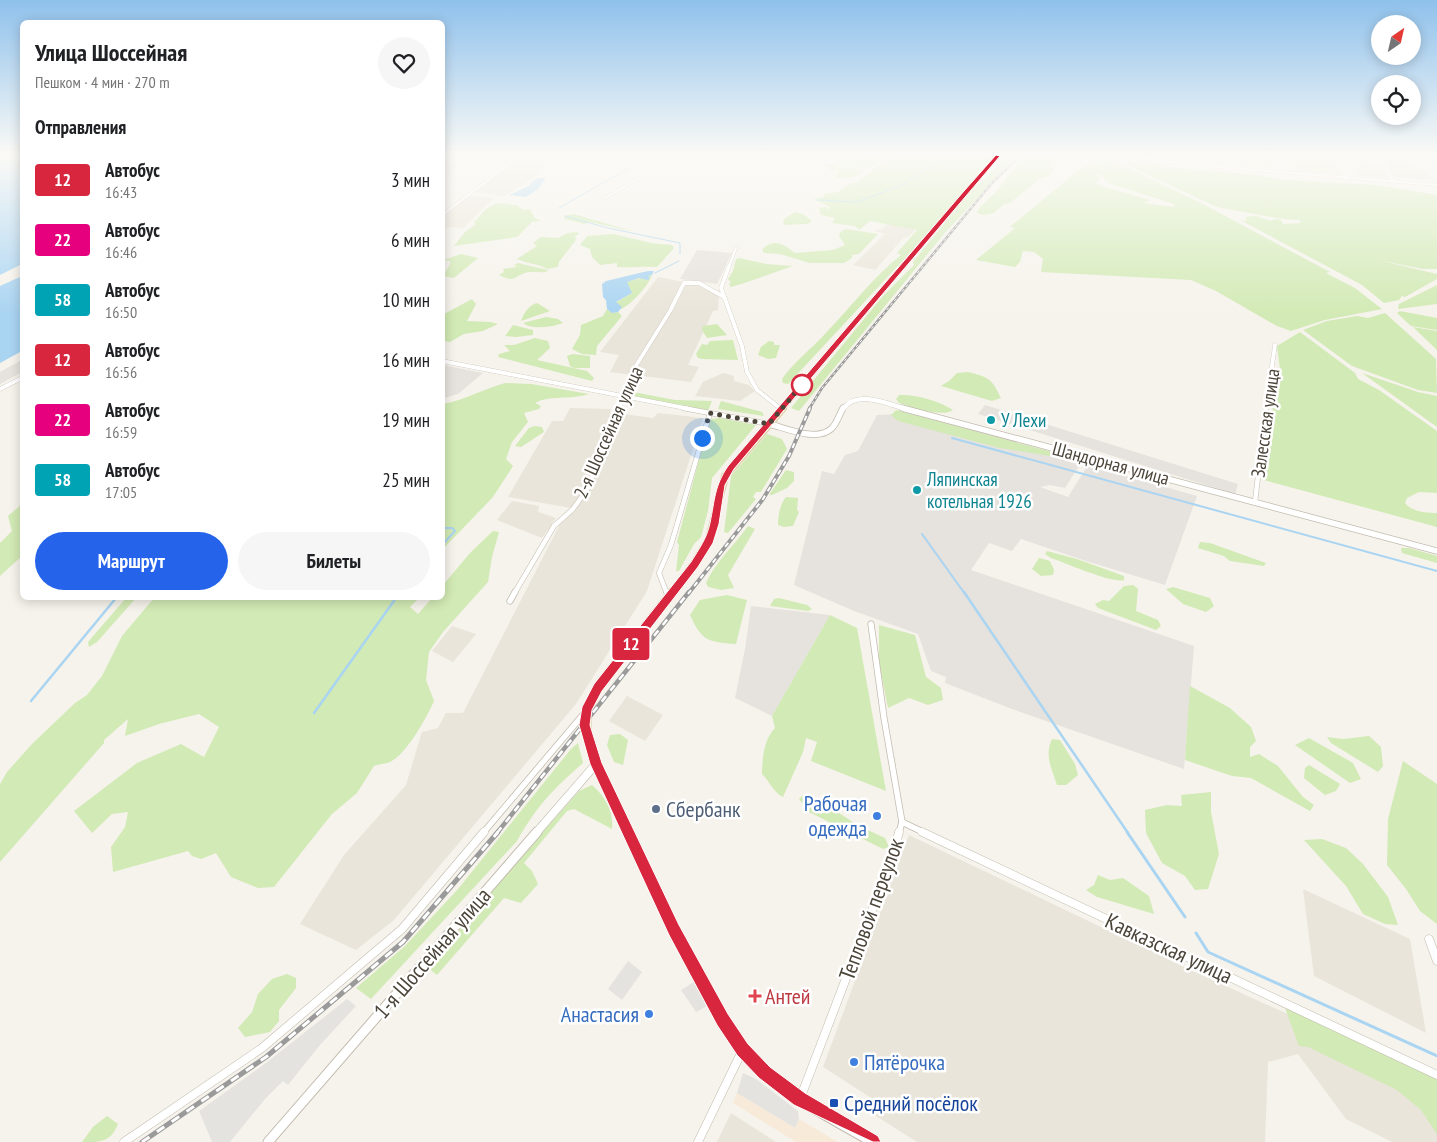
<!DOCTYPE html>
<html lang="ru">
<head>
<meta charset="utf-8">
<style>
  :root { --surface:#fff; --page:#f6f6f6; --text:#202124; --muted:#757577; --accent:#2563eb }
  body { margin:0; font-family:"PT Sans Narrow",sans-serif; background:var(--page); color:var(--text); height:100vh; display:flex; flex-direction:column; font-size:19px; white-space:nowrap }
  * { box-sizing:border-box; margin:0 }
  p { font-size:16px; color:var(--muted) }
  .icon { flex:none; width:28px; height:28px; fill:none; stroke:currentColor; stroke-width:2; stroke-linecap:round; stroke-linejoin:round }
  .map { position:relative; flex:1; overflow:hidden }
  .drawer { position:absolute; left:20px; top:20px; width:425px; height:580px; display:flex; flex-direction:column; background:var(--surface); border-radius:8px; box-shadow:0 2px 12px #0003 }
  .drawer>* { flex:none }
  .badge { padding:0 10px; border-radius:4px; font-size:18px; line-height:32px }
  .needle { width:32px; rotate:34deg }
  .controls { position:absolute; left:1371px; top:15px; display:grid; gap:10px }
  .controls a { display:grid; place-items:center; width:50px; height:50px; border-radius:50%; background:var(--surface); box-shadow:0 2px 12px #0003; font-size:25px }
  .you { position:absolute; width:25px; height:25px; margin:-12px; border:4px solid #fff; border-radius:50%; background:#1a73e8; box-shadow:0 0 0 8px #1a73e833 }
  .map>.badge { position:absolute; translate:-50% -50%; box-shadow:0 0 0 2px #fff }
  h2 { padding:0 15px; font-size:19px; line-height:45px }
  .round { display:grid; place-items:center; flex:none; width:52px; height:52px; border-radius:26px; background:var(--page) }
  .summary { display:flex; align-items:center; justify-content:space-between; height:85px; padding:0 15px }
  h1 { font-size:24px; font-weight:800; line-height:38px }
  .action { display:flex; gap:10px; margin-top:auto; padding:10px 15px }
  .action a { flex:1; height:58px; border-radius:30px; background:var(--accent); color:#fff; font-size:20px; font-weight:800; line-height:58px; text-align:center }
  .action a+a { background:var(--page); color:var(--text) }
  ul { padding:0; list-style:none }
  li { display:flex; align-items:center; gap:15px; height:60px; padding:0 15px }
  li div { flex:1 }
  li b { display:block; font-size:19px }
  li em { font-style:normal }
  li .badge { min-width:55px; font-weight:700; text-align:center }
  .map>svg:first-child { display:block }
</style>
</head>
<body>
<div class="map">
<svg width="1437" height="1142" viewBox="0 0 1437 1142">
  <rect width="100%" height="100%" fill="#f6f3ec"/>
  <g fill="#eae5da">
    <polygon points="444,156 477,156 470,161 463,161 443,177"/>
    <polygon points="523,156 558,158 537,173 540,174 505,196 474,192"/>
    <polygon points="1386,156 1404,159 1404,165 1421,168 1434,180 1394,177 1386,165"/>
    <polygon points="1358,162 1380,166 1389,178 1359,176 1354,170 1364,170"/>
    <polygon points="469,196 494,198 463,228 447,227 443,231 443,217"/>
    <polygon points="892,224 916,229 907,238 904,237 875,270 853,265 885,234 875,231 875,230 883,229 886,225"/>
    <polygon points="658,277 698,285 719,296 718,310 713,311 688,365 699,367 691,382 610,372 619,355 600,352"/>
    <polygon points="723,373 734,376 734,381 749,385 755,391 740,401 695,396 703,382"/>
    <polygon points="570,408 611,409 610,412 653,418 658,413 703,418 647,591 576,704 394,920 356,950 300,924 344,855 406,785 422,732 438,728 446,713 463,713 560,524 577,509 508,497 552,421 563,421"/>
    <polygon points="512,501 539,506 538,512 556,518 542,538 497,520"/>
    <polygon points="452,626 476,634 453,662 432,651"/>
    <polygon points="627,696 663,715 645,741 609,721"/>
    <polygon points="909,835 1180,965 1437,1082 1437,1142 1392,1142 1346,1119 1298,1054 1268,1062 1265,1142 917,1142 876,1116 879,1103 823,1067"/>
    <polygon points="1303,889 1410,939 1426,1033 1314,976"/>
    <polygon points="731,1113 776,1142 717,1142"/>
  </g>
  <polygon fill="#f7ead8" points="737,1093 795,1128 799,1119 838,1142 796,1142 733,1103"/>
  <g fill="#e6e2dd">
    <polygon points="697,250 732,253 717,284 680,279"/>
    <polygon points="22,360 22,372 0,384 0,372"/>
    <polygon points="442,365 443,365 483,373 458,394 444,398 443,398"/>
    <polygon points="985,405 1238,484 1235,494 978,414"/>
    <polygon points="898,414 1081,463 1065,488 1050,485 1040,487 1068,497 1088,465 1197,496 1165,585 1086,561 1021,539 1012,551 989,543 971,570 1194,646 1184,769 1012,709 945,683 946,677 931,671 918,634 854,611 794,585 822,471 834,474 845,455 858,451 877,415"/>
    <polygon points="751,606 830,615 772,716 735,698 745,649"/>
  </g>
  <g fill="#efe8d6">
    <polygon points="1207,156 1269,156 1276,168 1196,162"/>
    <polygon points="1284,156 1326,156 1343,174 1294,170"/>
  </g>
  <g fill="#d2eab5" fill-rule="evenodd">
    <polygon points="855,156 892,156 867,169 834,163 841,159 861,160"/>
    <path d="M897,156H994L907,256L790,382L788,384L783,383L782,379C794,362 810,350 825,334C850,308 872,278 901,255L897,253L917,230L870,221L859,230L855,226L832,223L835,218L821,215L819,208L827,207L828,211L830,207L814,199L824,197V194L838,192L850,184L858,182L879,165Z"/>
    <polygon points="1006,156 1016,156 944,234 799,411 791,408 805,391 810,389 808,387 883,296 914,265 913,262 974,187 990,174"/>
    <polygon points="1024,156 1055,156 1058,160 1049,168 1055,169 1047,177 1041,178 1010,203 1003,205 994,213 984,215 977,213 979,208 996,192"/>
    <path d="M1108,160L1115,162L1201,203L1330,272L1326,273L1355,288L1382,309L1325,320L1291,331L1277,326L1216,291L1191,280L1041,272L1043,259L1034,252L1023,251L1020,262L1015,267L976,260L1015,228L1010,227L1080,169L1091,163ZM1094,174L1101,175L1108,183L1174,204V207L1144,203L1150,200L1101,186L1096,183L1100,178Z"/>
    <polygon points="1128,162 1138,162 1178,168 1256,175 1284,180 1376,185 1437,195 1437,269 1423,269 1378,260 1437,274 1437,279 1405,297 1402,296 1399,300 1384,303 1362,285 1240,220 1247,221 1245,217 1256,216 1271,221 1276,219 1281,220 1283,224 1301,223 1300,220 1282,219 1217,207 1135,169 1127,164"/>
    <path d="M830,164L862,170V173C853,178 845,180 835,177L839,171L829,170V167L823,166Z"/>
    <polygon points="496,203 517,205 523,210 530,209 535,218 541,221 532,222 517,237 454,246 465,232 476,224 474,222 486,209"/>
    <polygon points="795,212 803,214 811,220 811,222 808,224 783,225 784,219"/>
    <polygon points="574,214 635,232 590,222 584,224 565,219 564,216"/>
    <path d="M846,229L878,234L859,254L852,255V258L844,263H810L780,254L764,253L762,250C774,237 784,245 795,253L833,250L845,245L839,236L840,232Z"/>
    <path d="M577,232L579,234L575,236L576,240L559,262L558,267L547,269C537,263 527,264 517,259L537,246L533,243L541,237L558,238L568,233Z"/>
    <path d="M613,234L652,243L672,245L674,248L657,267C643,266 631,268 617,267V263L600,265L592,257L590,249L580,245L587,236Z"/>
    <polygon points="461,254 478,258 454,278 443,276 450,264 450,261 443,260"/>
    <path d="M739,258L766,264L793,266C772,273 753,281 731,287L729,284L731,282L728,279L733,271L736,259Z"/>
    <path d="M518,263L548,270L546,272C540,273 531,271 525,273C513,277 515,283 499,275L504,272L503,269L517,267L514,265Z"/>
    <path d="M652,275C649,285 631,305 621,309L615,303L632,293L626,282Z"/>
    <polygon points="1437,285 1437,304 1398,309 1399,304"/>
    <polygon points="472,299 476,304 467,321 490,322 498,324 483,331 464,334 450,342 443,341 444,314"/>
    <path d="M537,303L550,311L521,321C523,314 530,304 537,303Z"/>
    <polygon points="607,309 612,313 618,312 622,316 597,346 596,355 582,354 572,349 580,335 581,325 603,316"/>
    <polygon points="1400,311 1437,318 1437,330 1411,326 1397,313"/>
    <polygon points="1385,313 1436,359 1437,393 1418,390 1352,366 1303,330 1327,321 1357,316 1368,318"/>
    <path d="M546,317L558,319L563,323C553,327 532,330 523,323Z"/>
    <polygon points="717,324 727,335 707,338 702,330 703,326"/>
    <polygon points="513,325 533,330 533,335 516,337 505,336"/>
    <polygon points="1413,327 1437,331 1437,350"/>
    <path d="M1300,332L1355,373L1358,379L1379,390L1437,431V493L1419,492L1407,498L1405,503C1412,512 1427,513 1437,513V527L1260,479L1280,369L1277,346Z"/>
    <polygon points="535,338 548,341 550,348 537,360 587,371 594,378 592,381 498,357 499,354 510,351 504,345 514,345"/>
    <polygon points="733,340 738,360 702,359 698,358 696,354 702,344 707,345 710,341"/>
    <polygon points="769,341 774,342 774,345 780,345 776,358 768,359 758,355 761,347"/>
    <polygon points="573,354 590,356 590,368 574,368 570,366 567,356"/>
    <path d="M968,372C989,377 992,379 1001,398L992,401L941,386L949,381L957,373Z"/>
    <polygon points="1362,373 1418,392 1437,396 1437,427"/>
    <path d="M505,383L531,384L589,394C571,400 549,395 535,403L541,406L539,409L524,413L528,422L512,442L506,459L513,466L493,497L443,549V404C464,400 484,389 505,383Z"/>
    <polygon points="633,392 675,400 712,401 708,411 630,396"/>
    <path d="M899,395C915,394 940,401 953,410C942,418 912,407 899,403L896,399Z"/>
    <polygon points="721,401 762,412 764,416 718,409"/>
    <polygon points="896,410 1078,459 1075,462 1044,455 1000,448 898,421 891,415"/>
    <polygon points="720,418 756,425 712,478 708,511 701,537 694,544 679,571 676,571 679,545 677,542 710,419"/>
    <polygon points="535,426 542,427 544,432 521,447 515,446 529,428"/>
    <polygon points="767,434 782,439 787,449 761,492 756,492 753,497 756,499 728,533 724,532 731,476"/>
    <polygon points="786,470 794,472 794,481 787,488 772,495 769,495"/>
    <path d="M786,497L798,498L797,510L799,512L793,526L784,527L778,525C778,516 780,504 786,497Z"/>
    <polygon points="22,504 22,556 0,576 0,543 12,531 8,516"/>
    <path d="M748,526L755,529L728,575L734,588L721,590L708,587L706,583C716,561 734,546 748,526Z"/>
    <path d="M493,531L499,532L492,557L488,582L443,632L429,652L426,680L434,701C427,717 406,755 390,762C385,764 379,764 374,766L357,793L332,814L274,887L258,888L231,877L216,853L201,859L192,856L188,851L113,872L111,847L125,827L128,812L112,814L92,833L74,811L137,763L181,744L204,757L219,727L199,714L159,724L125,736L128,719L104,740V743L0,862V784L7,772L32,744L75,703L87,695L102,676L122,636L154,598H419L410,607L418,614L432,598H442L443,585L470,553Z"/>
    <polygon points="1200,542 1210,543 1266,563 1264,566 1230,561 1224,556 1198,548"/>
    <polygon points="1401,548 1409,548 1437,556 1437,563 1402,553"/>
    <path d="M1047,551L1077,559L1124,576V580C1113,584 1066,563 1051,558L1045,554Z"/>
    <polygon points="1039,558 1050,561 1054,570 1053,575 1041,576 1032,569"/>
    <polygon points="1133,585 1138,589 1136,611 1158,620 1161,626 1156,630 1098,608 1095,604 1103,600 1109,601 1124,586"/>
    <polygon points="1173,587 1210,598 1214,606 1206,612 1183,604 1166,589"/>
    <path d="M727,595L747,600L736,644C707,642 702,641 690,615L700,600Z"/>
    <polygon points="126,598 136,598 97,642 89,647 88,642"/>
    <polygon points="779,598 807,605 812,609 808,611 770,606 774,599"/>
    <path d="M830,615L857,628L886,791L811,761L817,742L806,738L803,752L783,797C774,793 770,782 762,774C762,759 764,739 775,728L772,716Z"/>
    <polygon points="879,625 915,635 926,677 941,688 943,700 928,705 909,698 888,708 879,662"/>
    <polygon points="1190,686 1230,708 1251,727 1256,741 1250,747 1250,757 1259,754 1278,766 1303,797 1314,805 1310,811 1251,778 1232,776 1185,760"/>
    <polygon points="620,734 628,740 623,765 614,762 607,745 610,735"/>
    <polygon points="1369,736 1381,747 1383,766 1378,772 1331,743 1327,737 1343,739"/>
    <polygon points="1309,738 1353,763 1361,779 1350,783 1295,745"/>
    <path d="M1052,739L1060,740L1075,764L1078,775L1066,785H1057C1052,769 1044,755 1052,739Z"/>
    <path d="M578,743L583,763C553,789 536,807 517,841L371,999L356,988L405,946L458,889L571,749Z"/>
    <polygon points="1403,761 1437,784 1437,924 1420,911 1406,889 1387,865 1388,819"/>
    <polygon points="1309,765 1340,784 1336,791 1325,795 1304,778 1305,768"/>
    <path d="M592,785C605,796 614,812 612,829L574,809L567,811L524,863L532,871L538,884L521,903L504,898L437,975L428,968L516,862L579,791Z"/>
    <polygon points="1211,792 1211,812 1219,854 1208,889 1195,890 1185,876 1162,863 1146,833 1145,810 1167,805 1182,806 1181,795"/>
    <polygon points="803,795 822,802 859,826 885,838 889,847 883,849 809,812 799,799"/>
    <polygon points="1322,839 1346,848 1363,864 1388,897 1398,925 1385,924 1363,914 1346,886 1304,840"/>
    <polygon points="1098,875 1110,880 1123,878 1149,896 1154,914 1097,897 1086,890 1094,885"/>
    <polygon points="287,974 296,978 296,988 279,1010 279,1021 270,1032 245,1037 238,1028 252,1012 258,994 272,979"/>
    <polygon points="1285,1008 1357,1039 1437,1078 1437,1134 1421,1110 1397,1090 1308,1047 1299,1046"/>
    <path d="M107,1116L118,1124C110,1142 103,1142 82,1142L93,1127Z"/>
  </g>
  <g fill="#e5e3e0">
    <polygon points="628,961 642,972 622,1000 608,989"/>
    <polygon points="699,979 713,1003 696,1012 681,990"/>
    <polygon points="347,999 356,1006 320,1045 288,1085 283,1081 265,1099 230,1142 212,1142 199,1111 266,1063"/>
    <polygon points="743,1073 756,1079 798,1111 799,1119 795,1128 737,1093"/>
  </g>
  <g fill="#a9d4f2">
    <polygon points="0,156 22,156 22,264 0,275"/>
    <polygon points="538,178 546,178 538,189 526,197 509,195 529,186 534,180"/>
    <polygon points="648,271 654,271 652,275 648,276 650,278 648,280 639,278 627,282 632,293 616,302 622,307 618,312 612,313 607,309 606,300 603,297 602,284 606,281"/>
    <polygon points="22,276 22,351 0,363 0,286"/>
  </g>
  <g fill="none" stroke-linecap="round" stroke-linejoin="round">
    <g stroke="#a9d4f2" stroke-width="1">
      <polyline points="817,200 857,202 900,186 943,159"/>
      <polyline points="559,208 629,168"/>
      <polyline points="565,216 608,228 680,243 680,254"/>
      <polyline points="655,273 679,261"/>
    </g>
    <g stroke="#a9d4f2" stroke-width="2">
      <polyline points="952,438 1437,571"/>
      <polyline points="442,528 452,528 455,531 442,545"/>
      <polyline points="922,534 965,594"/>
    </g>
    <g stroke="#a9d4f2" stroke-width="2.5">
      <polyline points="964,592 1128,833"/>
      <polyline points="31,701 116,598"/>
      <polyline points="314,713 396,598"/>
    </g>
    <g stroke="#a9d4f2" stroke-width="3">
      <polyline points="1127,832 1185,917"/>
      <polyline points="1196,933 1208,952 1437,1056"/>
    </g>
    <defs>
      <g id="minor-far4">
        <polyline points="1125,156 1195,165 1437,185"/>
        <polyline points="1334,156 1348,176 1344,178"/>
        <polyline points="1383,156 1382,164 1394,182"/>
        <polyline points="1417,156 1437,160"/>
        <polyline points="1424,158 1424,166 1437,180"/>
        <polyline points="605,198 676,156"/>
        <polyline points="442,215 520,156"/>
        <polyline points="729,267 736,248"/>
      </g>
      <g id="minor-far3">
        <polyline points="729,266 721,288 742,346 747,372 757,390 781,409"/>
        <polyline points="442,361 690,409"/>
        <polyline points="0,389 22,378"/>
        <polyline points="619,409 632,372 670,311 684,283 699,283 724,297"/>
        <polyline points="1266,409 1275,345"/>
      </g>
      <g id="minor-far2">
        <polyline points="683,408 769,424"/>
        <polyline points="1255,502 1266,408"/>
        <polyline points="514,594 554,526 573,509 588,488 620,408"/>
        <polyline points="667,594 659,573 671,545 710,413"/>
      </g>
      <g id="minor-far1">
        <polyline points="667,592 668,596"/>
        <polyline points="510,601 515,592"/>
        <polyline points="871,624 884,718 902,822 899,833"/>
        <polyline points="902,822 925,833"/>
        <polyline points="483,833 587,710"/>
      </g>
      <g id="minor">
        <polyline points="922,832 1437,1075"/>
        <polyline points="1429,939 1437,961"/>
        <polyline points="800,1099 892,858 899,832"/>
        <polyline points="124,1142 262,1048 402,929 484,832"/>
        <polyline points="698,1142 743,1049"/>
      </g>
      <path id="tertiary-far3" d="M843,409C856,389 888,404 906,409"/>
      <g id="tertiary-far2">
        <polyline points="902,408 1437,551"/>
        <path d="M769,424C786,428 816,442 831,429C837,424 839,415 843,408"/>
      </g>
      <polyline id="tertiary-far1" points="536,833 596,764 628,833"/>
      <g id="tertiary">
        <path d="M628,832C650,880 672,928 697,975C716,1010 735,1045 764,1072C795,1101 835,1120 872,1142"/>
        <polyline points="268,1142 537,832"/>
      </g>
      <polyline id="secondary-far3" points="902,267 998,156"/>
      <polyline id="secondary-far2" points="782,409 903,266"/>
      <polyline id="secondary-far1" points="671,594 694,564 709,539 725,476 783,408"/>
      <path id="secondary" d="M596,764C585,729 582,721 598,687L672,592"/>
    </defs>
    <use href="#minor-far4" stroke="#c2bbae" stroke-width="3"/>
    <use href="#minor-far3" stroke="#c2bbae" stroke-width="4.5"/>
    <use href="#minor-far2" stroke="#c2bbae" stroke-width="5.5"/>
    <use href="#minor-far1" stroke="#c2bbae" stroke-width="7"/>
    <use href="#minor" stroke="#c2bbae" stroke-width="9"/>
    <use href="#tertiary-far3" stroke="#c2bbae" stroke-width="5"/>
    <use href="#tertiary-far2" stroke="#c2bbae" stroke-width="7"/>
    <use href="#tertiary-far1" stroke="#c2bbae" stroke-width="9"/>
    <use href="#tertiary" stroke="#c2bbae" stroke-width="11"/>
    <use href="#secondary-far3" stroke="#d6c79b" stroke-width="4.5"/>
    <use href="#secondary-far2" stroke="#d6c79b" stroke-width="5.5"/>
    <use href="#secondary-far1" stroke="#d6c79b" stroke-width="8"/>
    <use href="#secondary" stroke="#d6c79b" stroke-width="9"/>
    <use href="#minor-far4" stroke="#fff" stroke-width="2.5"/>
    <use href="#minor-far3" stroke="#fff" stroke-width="4"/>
    <use href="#minor-far2" stroke="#fff" stroke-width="4.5"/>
    <use href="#minor-far1" stroke="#fff" stroke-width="5.5"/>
    <use href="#minor" stroke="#fff" stroke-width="8"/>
    <use href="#tertiary-far3" stroke="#fff" stroke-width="4.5"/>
    <use href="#tertiary-far2" stroke="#fff" stroke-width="5.5"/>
    <use href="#tertiary-far1" stroke="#fff" stroke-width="8"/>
    <use href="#tertiary" stroke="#fff" stroke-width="9"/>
    <use href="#secondary-far3" stroke="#fff3cd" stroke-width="4"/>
    <use href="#secondary-far2" stroke="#fff3cd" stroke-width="5"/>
    <use href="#secondary-far1" stroke="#fff3cd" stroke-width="6"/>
    <use href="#secondary" stroke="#fff3cd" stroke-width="8"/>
    <defs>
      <polyline id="rail-far3" points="809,409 822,388 992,183 1020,156"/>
      <polyline id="rail-far2" points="688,594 763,499 789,456 810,408"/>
      <polyline id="rail-far1" points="497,833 689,592"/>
      <polyline id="rail" points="142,1142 266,1057 403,942 498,832"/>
    </defs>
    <use href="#rail-far3" stroke="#9a9a9a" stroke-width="2.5"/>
    <use href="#rail-far2" stroke="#9a9a9a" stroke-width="4"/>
    <use href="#rail-far1" stroke="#9a9a9a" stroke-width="4.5"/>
    <use href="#rail" stroke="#9a9a9a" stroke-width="5"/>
    <use href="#rail-far3" stroke="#fff" stroke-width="1" stroke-dasharray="3" stroke-linecap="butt"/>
    <use href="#rail-far2" stroke="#fff" stroke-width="2" stroke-dasharray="5" stroke-linecap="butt"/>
    <use href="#rail-far1" stroke="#fff" stroke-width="2.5" stroke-dasharray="7" stroke-linecap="butt"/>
    <use href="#rail" stroke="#fff" stroke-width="3" stroke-dasharray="9" stroke-linecap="butt"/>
  </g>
  <linearGradient id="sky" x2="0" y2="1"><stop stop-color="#8fc1ec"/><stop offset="0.49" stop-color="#fbfaf6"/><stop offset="1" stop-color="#fbfaf6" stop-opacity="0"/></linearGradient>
  <rect width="1437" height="316" fill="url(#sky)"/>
  <path fill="#d7263d" stroke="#fff" d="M996,155L1000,156L734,469L725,485L719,524L713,543L698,567L602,691L592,710L590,725L602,763L679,925L728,1014L748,1044L770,1067L805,1093L878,1136L881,1142H873L794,1105L759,1078L737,1055L717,1025L669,935L590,764L579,725L582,707L594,684L691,562C699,549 707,538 710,523C715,499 714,487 728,466L964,191Z"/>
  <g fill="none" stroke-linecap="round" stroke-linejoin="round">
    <polyline stroke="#4b4439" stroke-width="5" stroke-dasharray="0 9" points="702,438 710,413 769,424 806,380 802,385"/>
  </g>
  <circle fill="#fff" stroke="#d7263d" stroke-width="2.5" cx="802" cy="385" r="10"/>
  <g fill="#0f9aa8" stroke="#fff" stroke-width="2">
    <circle cx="991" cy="420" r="5"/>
    <circle cx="917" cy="490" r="5"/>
  </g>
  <circle fill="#5c6f8a" stroke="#fff" stroke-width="2" cx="656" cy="809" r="5"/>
  <g fill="#3f7fe0" stroke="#fff" stroke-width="2">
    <circle cx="877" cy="816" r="5"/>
    <circle cx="649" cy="1014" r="5"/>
    <circle cx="854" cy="1062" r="5"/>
  </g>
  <path fill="#e0444e" stroke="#fff" stroke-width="2" d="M752.5 988.5h5v5h5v5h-5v5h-5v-5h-5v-5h5z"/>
  <rect fill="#1a4fb4" stroke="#fff" stroke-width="2" x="829" y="1098" width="10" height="10" rx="2.5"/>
  <g text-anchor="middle" stroke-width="5" stroke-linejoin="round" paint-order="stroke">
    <g font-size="19" fill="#0d838f" stroke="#fff" text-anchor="start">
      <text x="1001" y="427">У Лехи</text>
      <text x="927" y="486">Ляпинская<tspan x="927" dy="22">котельная 1926</tspan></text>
    </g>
    <g font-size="19" fill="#4b4439" stroke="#fff">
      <text transform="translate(1265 423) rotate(-82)" y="7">Залесская улица</text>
      <text transform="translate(608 432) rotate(-66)" y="7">2-я Шоссейная улица</text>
      <text transform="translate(1111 463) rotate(15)" y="7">Шандорная улица</text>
    </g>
    <g font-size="22" fill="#366cbe" stroke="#fff" text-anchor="end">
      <text x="867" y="811">Рабочая<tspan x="867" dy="25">одежда</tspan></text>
      <text x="639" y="1022">Анастасия</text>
      <text x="864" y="1070" text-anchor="start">Пятёрочка</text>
    </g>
    <g font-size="22" fill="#4e5e75" stroke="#fff" text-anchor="start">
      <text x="666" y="817">Сбербанк</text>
    </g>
    <g font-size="22" fill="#4b4439" stroke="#fff">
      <text transform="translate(871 909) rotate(-70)" y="8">Тепловой переулок</text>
      <text transform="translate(1169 948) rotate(25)" y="8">Кавказская улица</text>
      <text transform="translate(432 953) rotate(-49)" y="8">1-я Шоссейная улица</text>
    </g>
    <g font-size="22" fill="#be3a42" stroke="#fff" text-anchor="start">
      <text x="765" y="1004">Антей</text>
    </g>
    <g font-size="22" fill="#164399" stroke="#fff" text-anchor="start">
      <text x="844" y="1111">Средний посёлок</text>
    </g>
  </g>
</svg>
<div class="controls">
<a><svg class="needle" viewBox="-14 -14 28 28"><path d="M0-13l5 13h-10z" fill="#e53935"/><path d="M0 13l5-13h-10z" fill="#757577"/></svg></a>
<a><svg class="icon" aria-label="locate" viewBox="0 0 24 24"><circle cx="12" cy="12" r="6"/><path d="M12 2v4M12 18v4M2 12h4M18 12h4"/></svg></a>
</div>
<div class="you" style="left:702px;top:438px"></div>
<b class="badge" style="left:631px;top:644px;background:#d7263d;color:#fff">12</b>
<section class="drawer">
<div class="summary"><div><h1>Улица Шоссейная</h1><p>Пешком · 4 мин · 270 m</p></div><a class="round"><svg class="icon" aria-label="heart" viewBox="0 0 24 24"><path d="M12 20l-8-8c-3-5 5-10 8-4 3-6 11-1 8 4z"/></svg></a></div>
<h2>Отправления</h2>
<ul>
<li><span class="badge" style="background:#d7263d;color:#fff">12</span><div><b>Автобус</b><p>16:43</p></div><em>3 мин</em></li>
<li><span class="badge" style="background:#e6007e;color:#fff">22</span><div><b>Автобус</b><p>16:46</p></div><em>6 мин</em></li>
<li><span class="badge" style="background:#00a3b4;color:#fff">58</span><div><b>Автобус</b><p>16:50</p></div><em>10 мин</em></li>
<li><span class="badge" style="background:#d7263d;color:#fff">12</span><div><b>Автобус</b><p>16:56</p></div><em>16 мин</em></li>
<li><span class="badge" style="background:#e6007e;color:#fff">22</span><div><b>Автобус</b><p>16:59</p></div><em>19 мин</em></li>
<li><span class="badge" style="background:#00a3b4;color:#fff">58</span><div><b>Автобус</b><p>17:05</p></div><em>25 мин</em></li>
</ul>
<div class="action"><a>Маршрут</a><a>Билеты</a></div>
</section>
</div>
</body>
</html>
